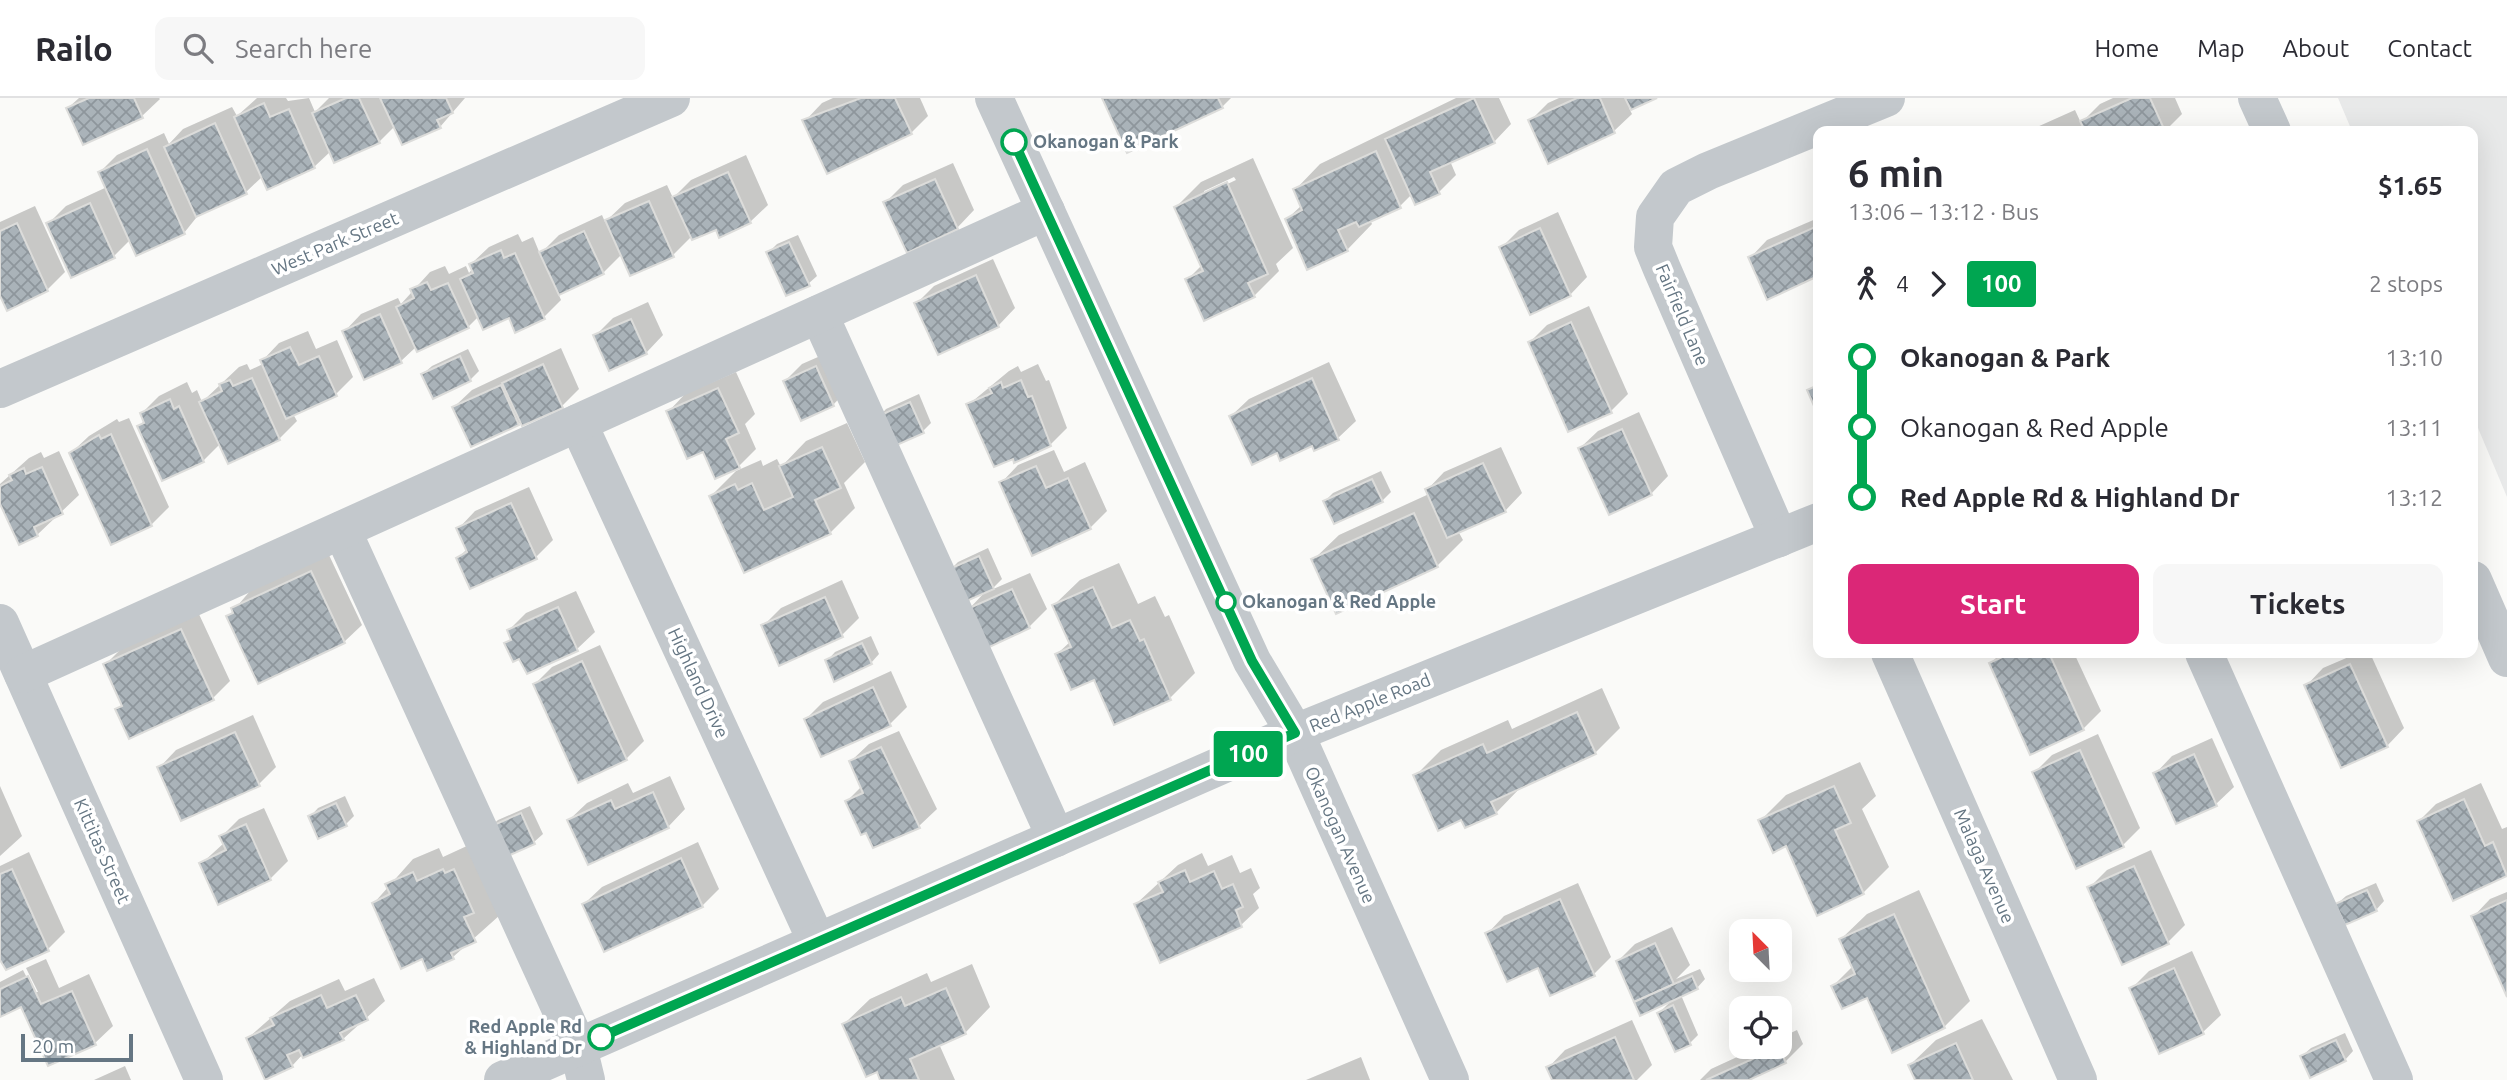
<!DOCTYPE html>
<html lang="en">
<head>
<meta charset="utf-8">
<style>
  :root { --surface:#fff; --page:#f7f7f7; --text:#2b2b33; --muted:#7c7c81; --line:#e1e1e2; --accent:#db2777 }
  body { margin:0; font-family:Ubuntu,sans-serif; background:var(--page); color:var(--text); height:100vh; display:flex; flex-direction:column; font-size:26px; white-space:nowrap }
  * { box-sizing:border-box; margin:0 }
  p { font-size:23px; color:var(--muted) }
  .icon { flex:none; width:38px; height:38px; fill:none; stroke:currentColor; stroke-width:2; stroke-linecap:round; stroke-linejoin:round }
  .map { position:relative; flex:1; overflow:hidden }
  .panel { position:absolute; left:1813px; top:28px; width:665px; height:532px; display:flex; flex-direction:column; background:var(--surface); border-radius:14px; box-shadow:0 7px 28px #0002 }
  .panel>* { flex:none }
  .badge { padding:0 14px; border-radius:5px; font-size:24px; line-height:46px }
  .needle { width:46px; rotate:336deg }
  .buttons { position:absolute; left:1729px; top:821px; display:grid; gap:14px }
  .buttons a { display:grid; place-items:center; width:63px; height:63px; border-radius:14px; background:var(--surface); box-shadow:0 7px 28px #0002; font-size:35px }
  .scale { position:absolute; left:21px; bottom:18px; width:112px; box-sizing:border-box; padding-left:7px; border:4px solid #657683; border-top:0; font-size:19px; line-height:24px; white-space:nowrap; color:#657683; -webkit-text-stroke:5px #fff; paint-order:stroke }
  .map>.badge { position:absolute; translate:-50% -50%; box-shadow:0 0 0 4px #fff }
  .legs { display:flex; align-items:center; gap:10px; height:77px; padding:0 35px; font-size:23px }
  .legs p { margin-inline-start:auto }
  .head { display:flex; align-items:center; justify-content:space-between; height:119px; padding:0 35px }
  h1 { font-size:38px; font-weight:600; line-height:52px }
  .button { display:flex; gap:14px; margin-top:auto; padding:14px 35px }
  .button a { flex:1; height:80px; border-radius:14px; background:var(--accent); color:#fff; font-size:28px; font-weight:600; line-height:80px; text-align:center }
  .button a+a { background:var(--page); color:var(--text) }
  ul { padding:0 35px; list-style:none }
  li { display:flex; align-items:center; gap:24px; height:70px; font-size:26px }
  li i { display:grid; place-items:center; width:10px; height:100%; margin:0 9px; background:currentColor }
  li i::after { content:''; width:18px; height:18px; margin:-9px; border:5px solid; border-radius:50%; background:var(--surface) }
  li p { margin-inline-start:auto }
  li:first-child i { background:linear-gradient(#0000 50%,currentColor 0) }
  li:last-child i { background:linear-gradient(currentColor 50%,#0000 0) }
  header { display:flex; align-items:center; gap:42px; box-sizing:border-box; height:98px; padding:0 35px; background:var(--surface); border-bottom:2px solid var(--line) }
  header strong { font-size:33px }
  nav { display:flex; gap:38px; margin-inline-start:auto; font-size:24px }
  .search { width:490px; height:63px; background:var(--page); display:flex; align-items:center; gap:18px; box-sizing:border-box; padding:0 24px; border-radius:14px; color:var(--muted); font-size:26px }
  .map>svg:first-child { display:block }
</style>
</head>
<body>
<header>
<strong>Railo</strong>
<div class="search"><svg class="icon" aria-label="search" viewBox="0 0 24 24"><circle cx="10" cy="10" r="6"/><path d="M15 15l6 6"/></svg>Search here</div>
<nav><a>Home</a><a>Map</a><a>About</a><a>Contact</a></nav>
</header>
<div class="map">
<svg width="2507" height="982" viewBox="0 0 2507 982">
  <defs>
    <pattern id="building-cross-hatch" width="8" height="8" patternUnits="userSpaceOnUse" patternTransform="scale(1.75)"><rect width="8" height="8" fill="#aab3b9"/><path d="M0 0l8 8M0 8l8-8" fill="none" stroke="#8e969c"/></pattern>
  </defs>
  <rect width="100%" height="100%" fill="#fafaf8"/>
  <polygon fill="#e8e9e9" points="2338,0 2507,0 2507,399 2473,318 2473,33 2352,33"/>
  <g fill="#0003" fill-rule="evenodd">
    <polygon points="79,0 159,0 160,1 142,18 84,45 68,10"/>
    <polygon points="257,0 286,0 288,3 309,0 315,14 329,0 465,0 440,29 395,28 379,44 331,53 314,69 263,78 246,94 200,115 184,135 130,142 114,158 48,126 66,108 107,89 100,74 117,57 164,35 169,46 183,31 232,9 237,18"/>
    <polygon points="833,0 920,0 928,18 911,35 805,23 822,5"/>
    <polygon points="1104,0 1231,0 1222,9"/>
    <polygon points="1456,0 1499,0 1511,26 1494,44 1450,63 1456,77 1439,94 1412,96 1400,108 1370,122 1372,126 1347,152 1287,121 1302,107 1295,92 1320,66"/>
    <polygon points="1559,0 1652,0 1629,10 1632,16 1614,33 1549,63 1530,23 1548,5"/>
    <polygon points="2113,0 2175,0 2182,16 2165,33 2028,33 2075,12 2081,25 2100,6"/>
    <polygon points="746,57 768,107 750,124 717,130 692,138 673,157 631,176 622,156 603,175 558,195 561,202 544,219 479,218 468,229 416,249 401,263 365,280 344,234 361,216 398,200 401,206 430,174 445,168 449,176 466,168 469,175 473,170 471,166 489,149 518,136 522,144 533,139 540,156 559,137 602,117 605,124 625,105 667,87 673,100 691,82"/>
    <path d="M1253,60L1293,150L1276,166L1279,173L1254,198L1187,182L1202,167L1176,109L1201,84ZM1234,79L1236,82L1204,97V93Z"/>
    <polygon points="953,65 974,112 957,130 886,104 903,87"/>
    <polygon points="35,108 65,174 47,192 0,193 0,124"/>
    <polygon points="1558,114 1587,179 1570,197 1501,150 1519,132"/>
    <polygon points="1818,120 1818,176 1768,199 1750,160 1767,142"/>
    <polygon points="798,137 817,178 808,186 769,154 777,146"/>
    <polygon points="993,161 1015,210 998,228 916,206 934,188"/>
    <polygon points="648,204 663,237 646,255 595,238 613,220"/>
    <polygon points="1589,208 1628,296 1611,313 1530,244 1547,227"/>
    <polygon points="308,233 316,251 337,242 353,279 336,296 293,316 297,323 279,341 220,346 203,363 139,328 145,322 142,315 159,298 187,284 192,295 197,292 202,304 239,269 247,266 250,272 263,266 262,263 279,245"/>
    <polygon points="561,250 579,291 562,308 518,326 454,309 472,292"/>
    <polygon points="468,251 479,273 470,282 423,276 432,268"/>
    <polygon points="834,252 850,289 833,307 785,283 802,266"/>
    <polygon points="1329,264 1356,323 1338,340 1315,351 1313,346 1278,353 1231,318 1249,301"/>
    <polygon points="1038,266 1046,283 1049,282 1067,330 1050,347 968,307 1009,273 1018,268 1021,274"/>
    <polygon points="736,274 755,316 745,326 756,351 739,368 704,351 668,314 685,296"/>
    <polygon points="919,296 931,325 923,333 878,320 886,311"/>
    <polygon points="1639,314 1668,378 1651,396 1580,350 1598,333"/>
    <polygon points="129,320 169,409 151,427 71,355 89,338 117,321 119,324"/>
    <polygon points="847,325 865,364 844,385 855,410 830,435 711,398 736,373 761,362 763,368 777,361 781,369 806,343"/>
    <polygon points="1501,349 1522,395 1505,413 1458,433 1463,442 1437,468 1313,462 1339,437 1429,396 1427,392 1444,374"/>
    <polygon points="1054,352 1064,374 1085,364 1107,413 1090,430 1001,385 1018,367"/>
    <polygon points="59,353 79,397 37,437 0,401 0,386 29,360 41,354 44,360"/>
    <polygon points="1381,373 1391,394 1382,403 1325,403 1333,395"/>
    <polygon points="529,389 553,442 536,459 458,460 467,451 458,431 475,413"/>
    <polygon points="988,450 1002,481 991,492 1030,475 1047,511 1029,529 967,513 986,493 949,473 958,464"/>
    <polygon points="329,457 362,527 344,544 228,519 250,493"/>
    <polygon points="1119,465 1138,506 1155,498 1165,519 1169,517 1195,575 1170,600 1095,580 1057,556 1071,543 1054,507 1080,482"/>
    <polygon points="842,482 859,520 842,537 763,528 781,510"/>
    <polygon points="576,493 595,534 577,551 527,573 520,558 506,545 512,540 509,532 526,515"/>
    <polygon points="198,514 230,583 213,600 117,612 123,606 105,567 123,549"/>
    <polygon points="871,538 879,556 871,565 827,563 835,554"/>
    <polygon points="600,547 644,643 626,661 535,586 552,569"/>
    <polygon points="2001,555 2074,555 2101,613 2083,631 1991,565"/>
    <polygon points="2358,555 2370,555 2404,630 2387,648 2306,588 2323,570"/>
    <polygon points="891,573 907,609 890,626 806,621 823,604"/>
    <polygon points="1602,590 1620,630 1595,655 1521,689 1496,715 1462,719 1415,678 1441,652 1508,622 1512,631"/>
    <polygon points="253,617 276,669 259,686 159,670 176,652"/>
    <polygon points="899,633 937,711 919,728 874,748 847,703 862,688 851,663 869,646"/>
    <polygon points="2098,636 2140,730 2123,747 2034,675 2052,657"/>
    <polygon points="2212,640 2234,689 2216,706 2155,676 2172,658"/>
    <polygon points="1860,664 1876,698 1862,711 1889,769 1863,795 1787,746 1760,723 1786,697"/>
    <polygon points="670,678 685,711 668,729 569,722 587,705 628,685 633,695"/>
    <polygon points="2481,685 2502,731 2507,729 2507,776 2454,801 2419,723 2436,706"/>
    <polygon points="0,688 22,738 0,758"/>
    <polygon points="345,698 354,718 346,726 310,719 318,710"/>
    <polygon points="530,708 543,736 534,744 489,730 498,722"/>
    <polygon points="264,710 288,763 270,781 201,766 224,745 221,739 239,721"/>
    <polygon points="698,744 719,791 702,808 584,806 602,789"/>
    <polygon points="469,747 500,817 453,859 423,858 374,805 413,761 439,750 443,759"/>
    <polygon points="2151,752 2185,827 2168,844 2089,790 2107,772"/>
    <polygon points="29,754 65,834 48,851 0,860 0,768"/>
    <polygon points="1202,755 1208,768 1232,757 1240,775 1251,770 1260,790 1253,796 1259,810 1241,827 1161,862 1136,806 1178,767"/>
    <polygon points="1578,785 1611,859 1594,876 1539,868 1487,836 1504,818"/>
    <polygon points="2376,785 2384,803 2376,812 2337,806 2346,798"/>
    <polygon points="1919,792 1970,903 1944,929 1868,898 1833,888 1853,868 1841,841 1867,816"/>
    <polygon points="2507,794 2507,895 2473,819 2490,801"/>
    <polygon points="1672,829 1690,867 1676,881 1700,871 1705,881 1697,890 1681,897 1698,937 1690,945 1659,915 1673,901 1641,915 1618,863 1635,846"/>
    <polygon points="2192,853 2221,917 2203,934 2131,891 2149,873"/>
    <polygon points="46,861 59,890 89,876 113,928 95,945 49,966 22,907 0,917 0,884 23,872 34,894 38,894 26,870"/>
    <polygon points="972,866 990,909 965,935 939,946 955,982 882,982 844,926 870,901 927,875 931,884"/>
    <polygon points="374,880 385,903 343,941 303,956 292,968 248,940 290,903 339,881 345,893"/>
    <polygon points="1982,921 2013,982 1917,982 1910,967 1936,942"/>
    <polygon points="1632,922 1652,967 1637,982 1554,982 1548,970 1565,952"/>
    <polygon points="1797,932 1803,946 1785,964 1745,982 1700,982 1711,971 1761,948 1780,948 1780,940"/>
    <polygon points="2345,935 2353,953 2345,962 2302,958 2311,950"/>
    <polygon points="1361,959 1370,982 1306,982"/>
    <polygon points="125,968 131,982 94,982"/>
  </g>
  <g fill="url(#building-cross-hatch)" stroke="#dcdcda" stroke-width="2">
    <polygon points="89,0 134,0 143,20 83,47 66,10"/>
    <polygon points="346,0 359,0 380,45 334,65 312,15"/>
    <polygon points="380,0 446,0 453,15 437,22 441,30 402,47"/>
    <polygon points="861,0 895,0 912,36 827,76 802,22"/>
    <polygon points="1102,0 1218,0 1223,10 1127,55"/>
    <polygon points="1474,0 1495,45 1430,74 1440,96 1415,107 1385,41"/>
    <polygon points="1577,0 1600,0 1615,35 1548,66 1528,22"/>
    <polygon points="1625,0 1657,0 1631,12"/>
    <polygon points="2132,0 2150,0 2165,33 2085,33 2080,23"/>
    <polygon points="264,5 270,19 289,11 315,70 267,92 234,19"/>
    <polygon points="215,25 247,96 196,119 164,49"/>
    <polygon points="147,51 185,136 136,158 98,74"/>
    <polygon points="1376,53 1401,110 1359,129 1356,124 1338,132 1348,153 1307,172 1285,121 1302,112 1293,91"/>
    <polygon points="728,74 751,125 719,140 716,132 692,142 672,99"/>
    <polygon points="935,81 958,131 907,155 883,104"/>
    <polygon points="1227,84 1268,176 1248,185 1255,199 1204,223 1185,181 1203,173 1174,109"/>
    <polygon points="649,103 674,159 630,178 605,122"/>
    <polygon points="90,105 115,160 71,180 46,125"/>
    <polygon points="17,125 48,193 7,213 0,198 0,133"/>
    <polygon points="1815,129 1818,137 1818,178 1767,202 1748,159"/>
    <polygon points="1540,130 1571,198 1530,217 1499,149"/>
    <polygon points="584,133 604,176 559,197 539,154"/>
    <polygon points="789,144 810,188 786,198 766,154"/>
    <polygon points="501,152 504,160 515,155 545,221 515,235 509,220 483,232 460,181 473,175 469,166"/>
    <polygon points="976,177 999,229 938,257 914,205"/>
    <polygon points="427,184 431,192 448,185 469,230 417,254 396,209 414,200 410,191"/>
    <polygon points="380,216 402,265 364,282 342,233"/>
    <polygon points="631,221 647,256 609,273 593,237"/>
    <polygon points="1571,224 1612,315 1568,334 1528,244"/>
    <polygon points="290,249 299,267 319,258 337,298 286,321 260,262"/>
    <polygon points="460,258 471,283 433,301 421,276"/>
    <polygon points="543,266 563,310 522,328 502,285"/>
    <polygon points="816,268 834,308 801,323 783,283"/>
    <polygon points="252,280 280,342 228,366 199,304 222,293 219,286 230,282 233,288"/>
    <polygon points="1312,280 1339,342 1314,353 1312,348 1280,363 1277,355 1252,367 1229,318"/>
    <polygon points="1021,282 1028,299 1032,298 1051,348 1014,365 1013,361 994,369 966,306 992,295 989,290 1001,284 1003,290"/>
    <polygon points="501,287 519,327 471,349 452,309"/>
    <polygon points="1818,287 1818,317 1807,292"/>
    <polygon points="718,290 739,335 726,341 740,370 715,381 703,354 687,361 666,313"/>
    <polygon points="170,301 174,311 179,308 204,364 162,383 137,328 144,325 140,315"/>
    <polygon points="910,304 924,335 890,350 876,319"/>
    <polygon points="1622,331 1652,397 1609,417 1578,350"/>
    <polygon points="111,336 152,428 111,447 69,355 99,337 101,341"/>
    <polygon points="822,349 841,390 815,402 831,436 744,475 709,398 735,386 738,392 752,385 764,412 793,399 779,368"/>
    <polygon points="1483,365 1506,414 1447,440 1425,391"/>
    <polygon points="1036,368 1046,390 1068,380 1091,431 1032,458 999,384"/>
    <polygon points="42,369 63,416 34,429 38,438 19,447 0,406 0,388 12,382 9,377 24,370 26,376"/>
    <polygon points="1372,381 1383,404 1334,426 1323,403"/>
    <polygon points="511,405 537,461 470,491 456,460 467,454 456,430"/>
    <polygon points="1414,415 1438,469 1336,516 1311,461"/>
    <polygon points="979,458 994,491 962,505 947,472"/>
    <polygon points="311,473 345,545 258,586 226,518 233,515 231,510"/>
    <polygon points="1093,489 1112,530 1130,522 1140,543 1144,541 1171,602 1114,627 1094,582 1071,592 1055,556 1071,549 1052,507"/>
    <polygon points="1012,491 1030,530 983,552 965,512"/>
    <polygon points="825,499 843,539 779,568 761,527"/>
    <polygon points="558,509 578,553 527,576 519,561 513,564 504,545 511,542 507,532"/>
    <polygon points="181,531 214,602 129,641 115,611 122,608 103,566"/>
    <polygon points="862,545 872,566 834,584 825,562"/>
    <polygon points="2011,555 2049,555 2084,632 2030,657 1989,565"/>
    <polygon points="582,563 627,662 578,685 533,586"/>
    <polygon points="2350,566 2388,649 2341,670 2304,587"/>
    <polygon points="873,589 891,628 821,659 804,621"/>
    <polygon points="1577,614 1596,656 1491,704 1497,716 1465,730 1461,722 1438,733 1413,677 1483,646 1487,655"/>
    <polygon points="235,634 260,688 181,723 157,669"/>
    <polygon points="881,649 920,730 873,750 866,735 861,737 845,703 863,695 849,663"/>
    <polygon points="2080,652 2124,749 2076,771 2032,674"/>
    <polygon points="2194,656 2217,708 2176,726 2153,675"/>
    <polygon points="1834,688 1851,725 1835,732 1864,796 1817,818 1786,748 1773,755 1758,722"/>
    <polygon points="653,694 669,730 588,767 567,722 611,702 615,711"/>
    <polygon points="2464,701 2485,748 2493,744 2507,778 2453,803 2417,723"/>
    <polygon points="336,705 347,728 318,741 308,718"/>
    <polygon points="521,715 535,746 501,761 487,730"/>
    <polygon points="246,726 271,782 218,807 199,765 226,752 219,738"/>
    <polygon points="681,760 703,809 604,854 582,806"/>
    <polygon points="2134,768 2169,846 2122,867 2087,789"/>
    <polygon points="12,771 49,853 6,872 0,862 0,776"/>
    <polygon points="443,771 445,775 454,771 474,815 464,819 476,844 451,855 454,861 427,873 422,861 401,871 372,805 390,796 385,786 413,774 417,783"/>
    <polygon points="1185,772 1190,784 1214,773 1222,791 1233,786 1243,809 1236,812 1242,829 1160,865 1134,806 1163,794 1158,784"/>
    <polygon points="2367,792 2377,813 2345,827 2335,806"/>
    <polygon points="1560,801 1595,878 1550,898 1538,870 1507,884 1485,835"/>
    <polygon points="2507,802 2507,899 2471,818"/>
    <polygon points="1894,816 1945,930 1892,955 1867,900 1842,911 1831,888 1855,876 1839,841"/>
    <polygon points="1655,845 1674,886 1634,904 1616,863"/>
    <polygon points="2174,870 2204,936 2159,956 2129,890"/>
    <polygon points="28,878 41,906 72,893 96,947 48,968 21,909 0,919 0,891"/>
    <polygon points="1692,878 1698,891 1640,918 1634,904"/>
    <polygon points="946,890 966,936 910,961 919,982 880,982 877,974 866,979 842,926 901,899 905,908"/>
    <polygon points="321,897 327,910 356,897 368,922 340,935 344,942 303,960 299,952 287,957 293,969 265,982 246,940 274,927 270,920"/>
    <polygon points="1673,907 1691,947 1675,954 1657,915"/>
    <polygon points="1615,939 1634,982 1552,982 1546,969"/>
    <polygon points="2336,942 2346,963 2310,980 2300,958"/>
    <polygon points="1956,945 1973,982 1915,982 1908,967"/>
    <polygon points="1779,949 1786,965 1749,982 1706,982"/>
  </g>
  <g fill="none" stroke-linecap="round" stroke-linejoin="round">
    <g stroke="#c3c8cc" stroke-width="38">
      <polyline points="994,0 1252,563 1295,635 1450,982"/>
      <polyline points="2257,0 2272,33"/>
      <polyline points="819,216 1056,740"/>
      <polyline points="0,291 671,0"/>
      <polyline points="578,325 817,844"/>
      <polyline points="342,432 578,949 586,982"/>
      <polyline points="1779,440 1662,171 1653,149 1655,119 1676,89 1708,73 1886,0"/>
      <polyline points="2473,482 2507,560"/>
      <polyline points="0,525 204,982"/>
      <polyline points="1890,555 2078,982"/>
      <polyline points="2204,555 2394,982"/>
      <polyline points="23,576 1046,113"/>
      <polyline points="503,982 1295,635 1818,424"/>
    </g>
  </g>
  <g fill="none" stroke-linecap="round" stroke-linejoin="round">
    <defs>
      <polyline id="line-1" points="601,939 1295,635 1252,563 1014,44"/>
    </defs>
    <use href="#line-1" stroke="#fff" stroke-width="16"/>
    <use href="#line-1" stroke="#00a651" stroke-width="10"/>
  </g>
  <g fill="#fff" stroke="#00a651" stroke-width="3.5">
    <circle cx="1014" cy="44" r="12"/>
    <circle cx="1226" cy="504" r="9"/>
    <circle cx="601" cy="939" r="12"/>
  </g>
  <g text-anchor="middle" stroke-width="7" stroke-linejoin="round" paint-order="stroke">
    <g font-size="18" font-weight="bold" fill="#657683" stroke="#fff" text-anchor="start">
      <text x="1033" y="50">Okanogan &amp; Park</text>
      <text x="1242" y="510">Okanogan &amp; Red Apple</text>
      <text x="582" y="935" text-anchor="end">Red Apple Rd<tspan x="582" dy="21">&amp; Highland Dr</tspan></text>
    </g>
    <g font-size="18" fill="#657683" stroke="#fff">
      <text transform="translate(335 146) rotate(-23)" y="6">West Park Street</text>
      <text transform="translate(1682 217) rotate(67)" y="6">Fairfield Lane</text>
      <text transform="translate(698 585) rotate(65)" y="6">Highland Drive</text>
      <text transform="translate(1370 605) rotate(-22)" y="6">Red Apple Road</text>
      <text transform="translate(1340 737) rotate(66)" y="6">Okanogan Avenue</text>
      <text transform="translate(102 753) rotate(66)" y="6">Kittitas Street</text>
      <text transform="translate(1984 768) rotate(66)" y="6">Malaga Avenue</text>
    </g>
  </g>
</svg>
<div class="buttons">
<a><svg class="needle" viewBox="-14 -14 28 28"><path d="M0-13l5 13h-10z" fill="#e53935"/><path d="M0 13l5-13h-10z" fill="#7c7c81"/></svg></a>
<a><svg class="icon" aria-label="locate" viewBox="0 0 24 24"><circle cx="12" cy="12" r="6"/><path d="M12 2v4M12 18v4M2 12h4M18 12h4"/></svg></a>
</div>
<div class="scale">20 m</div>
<b class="badge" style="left:1248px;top:656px;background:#00a651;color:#fff">100</b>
<section class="panel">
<div class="head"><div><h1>6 min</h1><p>13:06 – 13:12 · Bus</p></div><b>$1.65</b></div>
<div class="legs"><svg class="icon" aria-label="walk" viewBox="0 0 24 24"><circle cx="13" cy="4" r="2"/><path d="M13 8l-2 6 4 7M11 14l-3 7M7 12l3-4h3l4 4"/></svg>4<svg class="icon" aria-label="forward" viewBox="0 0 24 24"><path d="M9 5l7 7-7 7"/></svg><b class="badge" style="background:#00a651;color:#fff">100</b><p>2 stops</p></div>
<ul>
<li><i style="color:#00a651"></i><b>Okanogan &amp; Park</b><p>13:10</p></li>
<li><i style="color:#00a651"></i><span>Okanogan &amp; Red Apple</span><p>13:11</p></li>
<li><i style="color:#00a651"></i><b>Red Apple Rd &amp; Highland Dr</b><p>13:12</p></li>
</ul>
<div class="button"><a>Start</a><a>Tickets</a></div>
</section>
</div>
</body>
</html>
